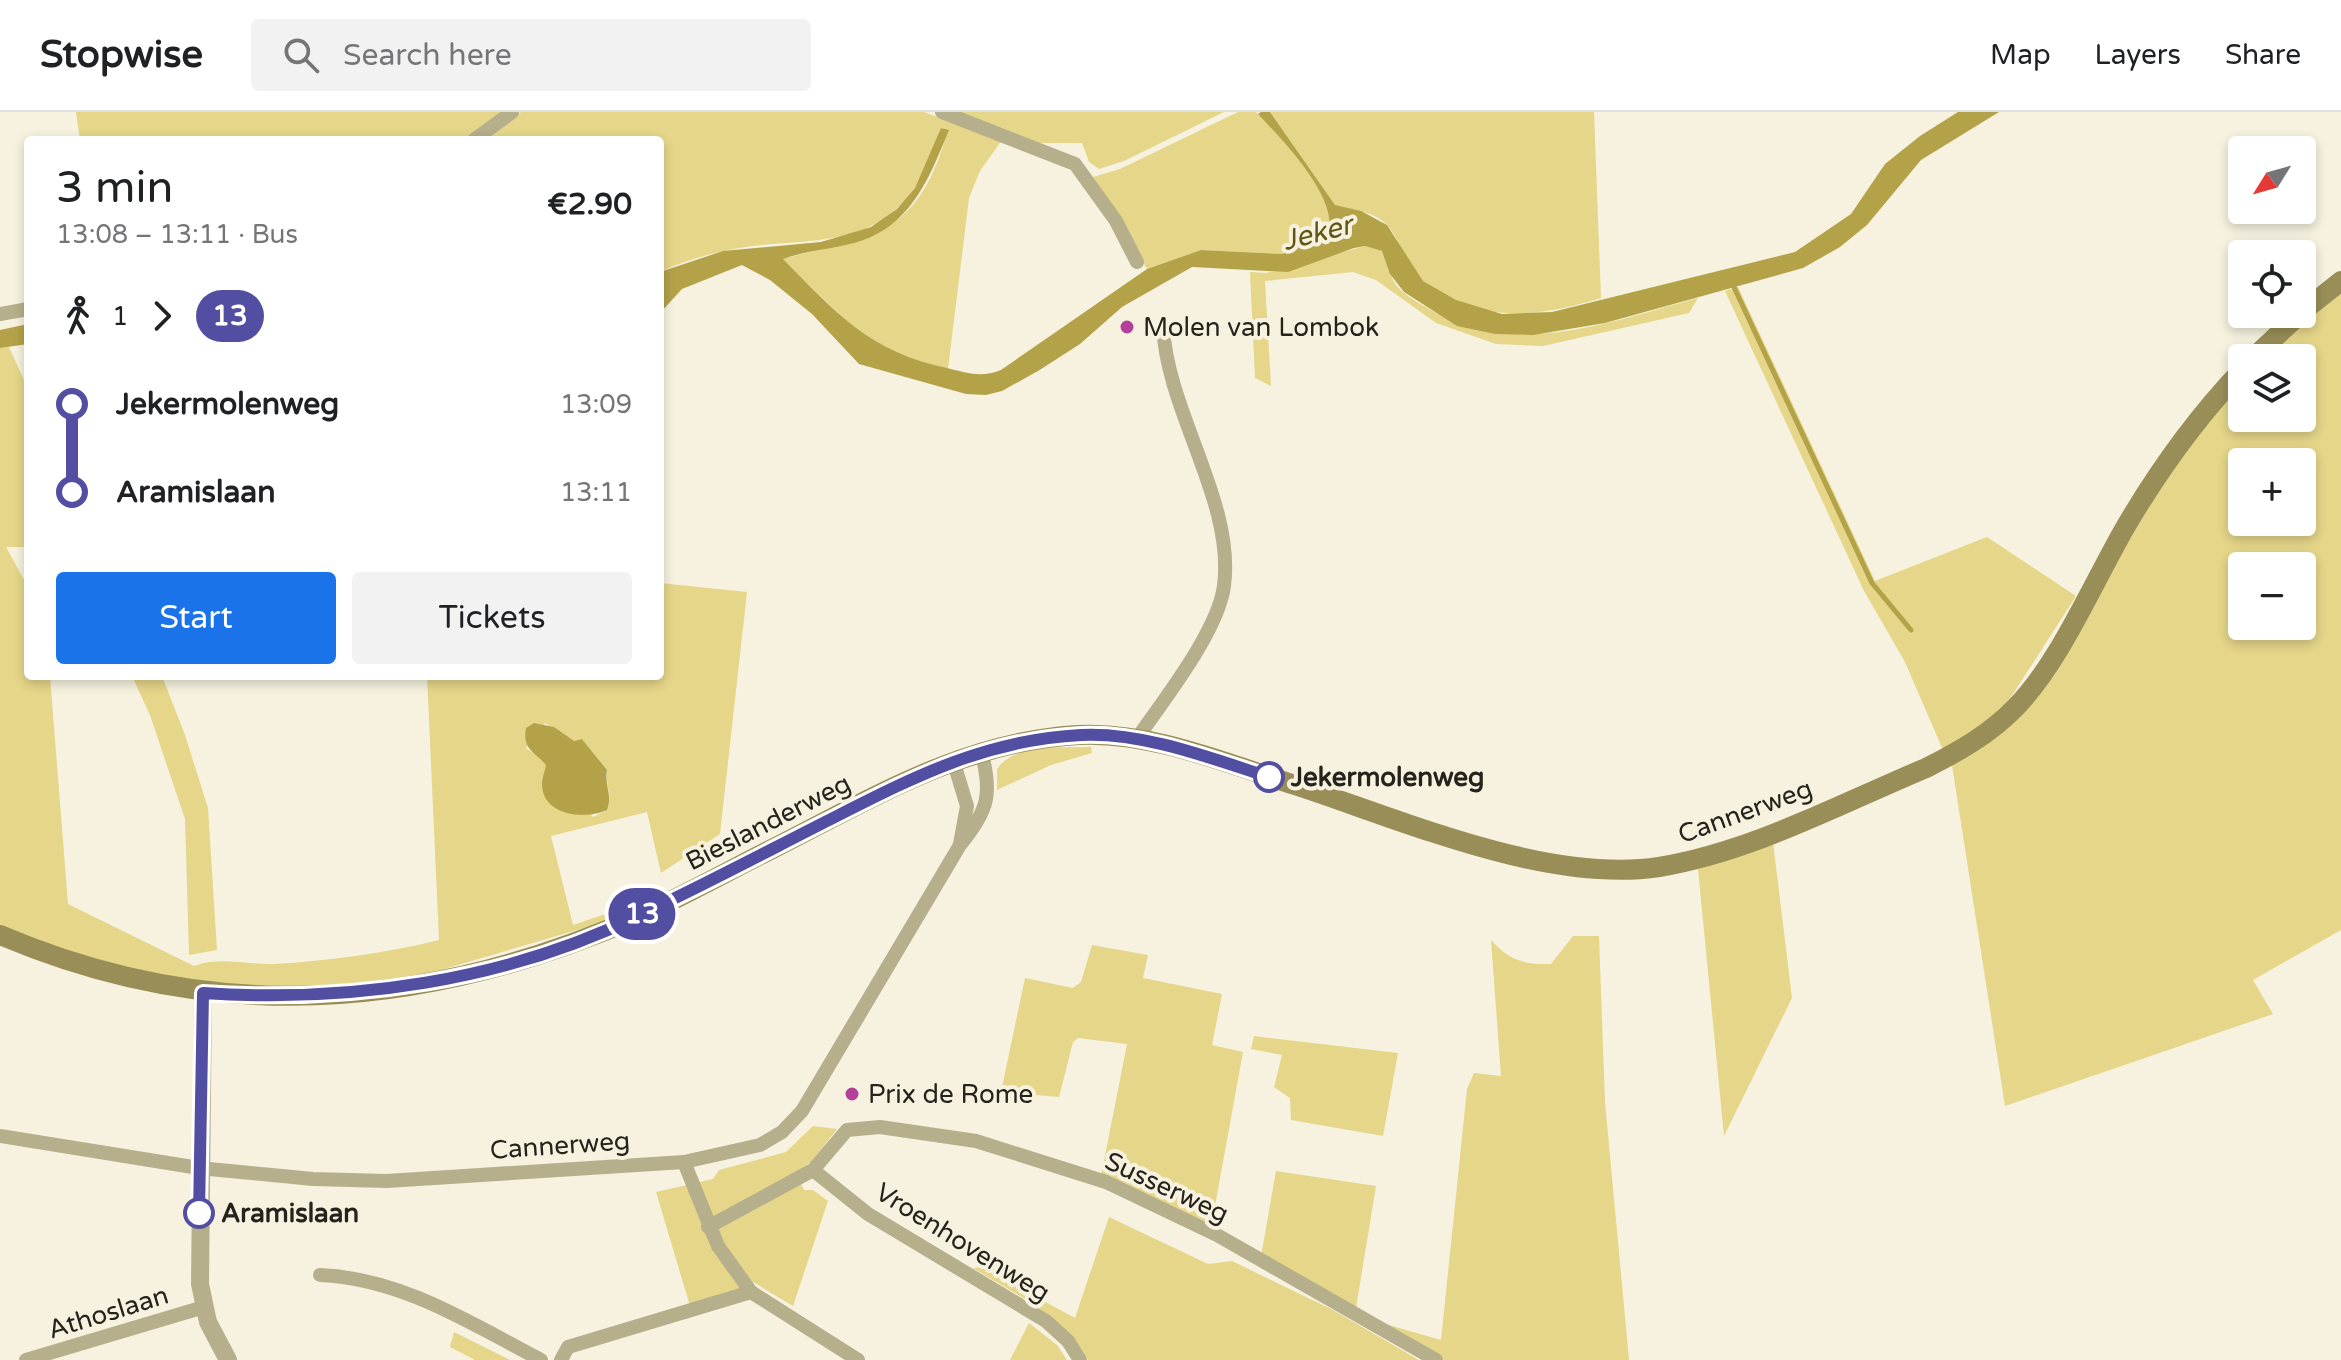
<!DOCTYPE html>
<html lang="en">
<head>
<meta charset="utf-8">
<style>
  :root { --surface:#fff; --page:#f2f2f2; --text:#202124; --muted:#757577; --line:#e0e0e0; --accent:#1a73e8 }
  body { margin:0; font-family:"Varela Round",sans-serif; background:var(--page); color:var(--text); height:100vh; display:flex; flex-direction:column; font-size:30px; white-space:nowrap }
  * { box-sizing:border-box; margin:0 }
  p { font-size:26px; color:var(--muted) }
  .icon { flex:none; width:44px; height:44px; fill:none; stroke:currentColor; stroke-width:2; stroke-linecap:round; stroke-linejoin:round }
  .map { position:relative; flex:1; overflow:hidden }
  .drawer { position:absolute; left:24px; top:24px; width:640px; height:544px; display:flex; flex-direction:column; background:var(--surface); border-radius:8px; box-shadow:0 4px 12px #0003 }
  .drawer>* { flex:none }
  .badge { padding:0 16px; border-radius:26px; font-size:28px; line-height:52px }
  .needle { width:52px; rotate:233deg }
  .tools { position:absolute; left:2228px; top:24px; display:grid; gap:16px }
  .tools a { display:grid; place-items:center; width:88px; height:88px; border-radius:8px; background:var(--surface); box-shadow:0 4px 12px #0003; font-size:40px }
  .map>.badge { position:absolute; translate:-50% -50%; box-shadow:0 0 0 4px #fff }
  .legs { display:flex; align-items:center; gap:12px; height:88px; padding:0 32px; font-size:26px }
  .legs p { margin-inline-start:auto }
  .head { display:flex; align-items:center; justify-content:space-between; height:136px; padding:0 32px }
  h1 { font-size:44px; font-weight:600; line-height:60px }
  .button { display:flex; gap:16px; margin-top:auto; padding:16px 32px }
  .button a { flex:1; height:92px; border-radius:8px; background:var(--accent); color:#fff; font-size:32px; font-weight:600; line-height:92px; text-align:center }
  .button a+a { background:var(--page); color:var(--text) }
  ul { padding:0 32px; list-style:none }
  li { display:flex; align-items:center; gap:28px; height:88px; font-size:30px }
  li i { display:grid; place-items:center; width:12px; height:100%; margin:0 10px; background:currentColor }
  li i::after { content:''; width:20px; height:20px; margin:-10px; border:6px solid; border-radius:50%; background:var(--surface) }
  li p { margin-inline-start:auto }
  li:first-child i { background:linear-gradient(#0000 50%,currentColor 0) }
  li:last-child i { background:linear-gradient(currentColor 50%,#0000 0) }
  header { display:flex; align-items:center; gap:48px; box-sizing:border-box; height:112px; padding:0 40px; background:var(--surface); border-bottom:2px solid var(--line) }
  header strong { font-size:38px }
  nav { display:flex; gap:44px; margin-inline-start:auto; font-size:28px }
  .search { width:560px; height:72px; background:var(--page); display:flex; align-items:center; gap:20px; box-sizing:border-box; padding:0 28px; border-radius:8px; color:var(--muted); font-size:30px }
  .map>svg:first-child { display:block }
</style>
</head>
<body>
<header>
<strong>Stopwise</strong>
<div class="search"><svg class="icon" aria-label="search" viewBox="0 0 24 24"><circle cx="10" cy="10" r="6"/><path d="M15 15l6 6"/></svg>Search here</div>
<nav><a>Map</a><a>Layers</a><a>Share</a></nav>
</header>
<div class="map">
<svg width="2341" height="1248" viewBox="0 0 2341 1248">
  <rect width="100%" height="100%" fill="#f6f2df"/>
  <g fill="#e5d689" fill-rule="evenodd">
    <polygon points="76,0 502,0 466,28 80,28"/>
    <path d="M521,0H924L1002,28L980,59L969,86L948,257C869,240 838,201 782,147C876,123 918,124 948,18L941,16C933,37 927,60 914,77C878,127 828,128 772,132C735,135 693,144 660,160V28H482Z"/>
    <polygon points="951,0 1224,0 1124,49 1099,57 1089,50 1082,31 1036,31"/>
    <path d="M1238,0H1256C1282,27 1336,80 1329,120L1282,142L1201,138L1147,157L1093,65L1120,57Z"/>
    <path d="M1270,0H1594L1601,186C1541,205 1476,213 1423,169C1406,155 1402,129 1386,112C1373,98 1351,100 1335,93Z"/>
    <path d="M1365,134L1382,139C1389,150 1389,163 1396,173C1405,184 1419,191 1431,198C1514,248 1612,209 1698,186L1689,201L1543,234L1496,232L1436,211L1376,168L1353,160L1265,169L1271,274L1255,266L1250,160L1266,161Z"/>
    <polygon points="1738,175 1875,469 1987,425 2076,484 2002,599 1943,638 1905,550 1864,479 1725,179"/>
    <path d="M2341,180V818L2253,868L2273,902L2005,994L1952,653C2006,622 2020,593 2055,544C2120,452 2167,350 2242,266V306H2302V246H2263ZM2242,350H2302V410H2242ZM2242,454H2302V514H2242Z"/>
    <path d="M9,235L28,277V435H6L28,475V564H50L68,792L194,854C219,844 247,853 274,852C328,849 387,841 439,828L427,564H660V471L747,480L720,722L661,761L647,700L551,724L573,813L614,799L611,808L441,858L366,874L298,879L147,865L0,815V236ZM545,611L574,629L582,627L607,658C605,673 613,683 607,698L593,705L538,644L526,636Z"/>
    <polygon points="132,564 162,564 185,623 208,696 217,838 189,843 185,707 150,603"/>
    <path d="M1091,635L1092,641L1051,653L997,678V657C1014,631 1063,636 1091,635Z"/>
    <polygon points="1773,730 1792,886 1724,1024 1698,757"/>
    <path d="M1573,824H1599L1605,990L1629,1248H1444L1382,1211L1441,1228L1467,977L1474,961L1501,964L1491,828C1509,848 1524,853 1551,852Z"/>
    <polygon points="1092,833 1148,843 1143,866 1222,882 1212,933 1243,940 1211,1116 1101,1064 1127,932 1078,926 1073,930 1059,985 1001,980 1025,866 1073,876 1081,870"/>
    <polygon points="1254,924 1398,941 1383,1024 1291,1008 1290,986 1274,975 1282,943 1251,937"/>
    <polygon points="813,1014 837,1017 812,1049 796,1061 804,1078 813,1078 828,1089 793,1194 753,1170 744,1178 690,1194 656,1080 713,1067 719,1058 786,1040"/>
    <polygon points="1276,1059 1376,1074 1356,1196 1261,1144"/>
    <path d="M1109,1105L1208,1152L1232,1149L1333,1198L1419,1248H1088C1064,1203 1014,1182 973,1156L981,1155L1075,1206Z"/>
    <polygon points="1029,1211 1057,1233 1067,1248 1010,1248"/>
    <polygon points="454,1220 510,1248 475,1248 450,1235"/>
  </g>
  <g fill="#b4a249">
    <path d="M1261,0H1270L1335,93L1361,99L1387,113L1423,169L1456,188L1502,202L1552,200L1795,140L1851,102L1885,52L1920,24L1958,0H1999L1921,48L1867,113L1840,135L1803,156L1605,211L1533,223L1495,222L1457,214L1404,180L1390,162L1382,139L1365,134L1354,136L1288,160L1192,155L1122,195L1080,232L1038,259L1002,279L986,283L966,282L859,252L812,202L770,168L742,153L682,177L660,201V160L723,139L821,130L871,115L897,97L915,76L941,16L949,18C929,67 910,116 854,131C831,137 805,139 783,147C836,201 870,240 947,256C967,261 981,266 1001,258L1147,157L1201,138L1282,142L1329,120C1336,82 1283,29 1258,2Z"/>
    <polygon points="28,212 28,232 0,236 0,218"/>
    <path d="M534,611L554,615L574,629L582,627L607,658C604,673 613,683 607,698C586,708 542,704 542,672C542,666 545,659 546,653C534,639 522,637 526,616Z"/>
  </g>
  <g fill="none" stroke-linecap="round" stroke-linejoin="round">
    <polyline stroke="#b4a249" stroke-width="5" points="1733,173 1872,471 1911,518"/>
    <g stroke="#b6af8b" stroke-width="14">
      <polyline points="942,0 1075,52 1116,109 1137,150"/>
      <polyline points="474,28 512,0"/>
      <polyline points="0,202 28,197"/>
      <path d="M1136,628C1162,590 1218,520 1224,474C1235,389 1167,301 1163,214"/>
      <polyline points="953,648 967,694 960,732"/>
      <path d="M0,1024L199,1056L313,1067L387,1069L684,1050L760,1033L782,1020L802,999L960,733C988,699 993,682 981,639"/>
      <polyline points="684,1050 718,1134 751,1180"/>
      <polyline points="813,1058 868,1102 1046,1209 1068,1229 1080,1248"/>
      <polyline points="708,1115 813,1058 847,1018 880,1015 976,1029 1106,1070 1217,1123 1436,1248"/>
      <path d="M320,1163C401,1166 472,1212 541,1248"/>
      <polyline points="26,1248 204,1195"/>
      <polyline points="561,1248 568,1235 751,1180 858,1248"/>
    </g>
    <polyline stroke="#b6af8b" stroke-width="18" points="203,881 200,1172 208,1210 228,1248"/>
    <g stroke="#998e57" stroke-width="20">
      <polyline points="2302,200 2341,169"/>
      <polyline points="2253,246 2300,202"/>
      <path d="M0,823C213,914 421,898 631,808C680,786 728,759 776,735C874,685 966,629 1078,623C1151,619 1228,652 1295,673C1402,708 1547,772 1659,755C1751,740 1840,692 1926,656C1958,640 1990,622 2016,595C2060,550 2094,469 2126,414C2159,358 2198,304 2242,258"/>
    </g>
  </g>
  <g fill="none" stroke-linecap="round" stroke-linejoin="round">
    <defs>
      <path id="line-1" d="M199,1101L203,881C350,891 505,869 638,804C702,774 764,741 827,709C912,666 983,628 1081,623C1143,620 1210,646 1269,665"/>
    </defs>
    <use href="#line-1" stroke="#fff" stroke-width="18"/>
    <use href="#line-1" stroke="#524fa2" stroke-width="12"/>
  </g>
  <g fill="#b44099" stroke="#f6f2df" stroke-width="3">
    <circle cx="1127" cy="215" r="8"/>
    <circle cx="852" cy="982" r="8"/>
  </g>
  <g fill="#fff" stroke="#524fa2" stroke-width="4">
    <circle cx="1269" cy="665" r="14"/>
    <circle cx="199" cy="1101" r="14"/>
  </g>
  <g text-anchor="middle" stroke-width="8" stroke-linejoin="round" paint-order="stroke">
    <g font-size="26" fill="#25231c" stroke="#f6f2df" text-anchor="start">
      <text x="1143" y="224">Molen van Lombok</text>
      <text x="868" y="991">Prix de Rome</text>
    </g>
    <g font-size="26" font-weight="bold" fill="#25231c" stroke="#f6f2df" text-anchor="start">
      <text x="1291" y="674">Jekermolenweg</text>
      <text x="221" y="1110">Aramislaan</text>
    </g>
    <g font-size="26" fill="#25231c" stroke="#f6f2df">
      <text transform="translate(1745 699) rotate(-20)" y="9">Cannerweg</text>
      <text transform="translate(768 710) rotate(-27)" y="9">Bieslanderweg</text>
      <text transform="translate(560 1033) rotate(-4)" y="9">Cannerweg</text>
      <text transform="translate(1167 1075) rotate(25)" y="9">Susserweg</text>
      <text transform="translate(963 1130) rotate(32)" y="9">Vroenhovenweg</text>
      <text transform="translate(108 1200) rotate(-17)" y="9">Athoslaan</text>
    </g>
    <g font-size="28" font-style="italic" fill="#625511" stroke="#f6f2df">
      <text transform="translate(1317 120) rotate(-14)" y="10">Jeker</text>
    </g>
  </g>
</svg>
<div class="tools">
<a><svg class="needle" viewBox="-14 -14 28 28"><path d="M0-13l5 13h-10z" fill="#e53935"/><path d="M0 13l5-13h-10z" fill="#757577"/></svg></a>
<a><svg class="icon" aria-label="locate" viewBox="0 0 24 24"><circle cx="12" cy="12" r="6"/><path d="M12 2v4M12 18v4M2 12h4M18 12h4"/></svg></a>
<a><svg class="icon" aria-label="layers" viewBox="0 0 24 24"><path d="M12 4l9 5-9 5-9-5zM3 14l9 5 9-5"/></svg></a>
<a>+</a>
<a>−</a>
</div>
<b class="badge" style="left:642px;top:802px;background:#524fa2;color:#fff">13</b>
<section class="drawer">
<div class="head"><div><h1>3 min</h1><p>13:08 – 13:11 · Bus</p></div><b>€2.90</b></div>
<div class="legs"><svg class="icon" aria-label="walk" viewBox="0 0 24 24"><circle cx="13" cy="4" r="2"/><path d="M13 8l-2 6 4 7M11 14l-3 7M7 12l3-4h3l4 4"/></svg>1<svg class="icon" aria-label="forward" viewBox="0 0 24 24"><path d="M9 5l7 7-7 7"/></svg><b class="badge" style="background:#524fa2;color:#fff">13</b></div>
<ul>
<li><i style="color:#524fa2"></i><b>Jekermolenweg</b><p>13:09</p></li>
<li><i style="color:#524fa2"></i><b>Aramislaan</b><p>13:11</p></li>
</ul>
<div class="button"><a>Start</a><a>Tickets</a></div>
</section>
</div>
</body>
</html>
